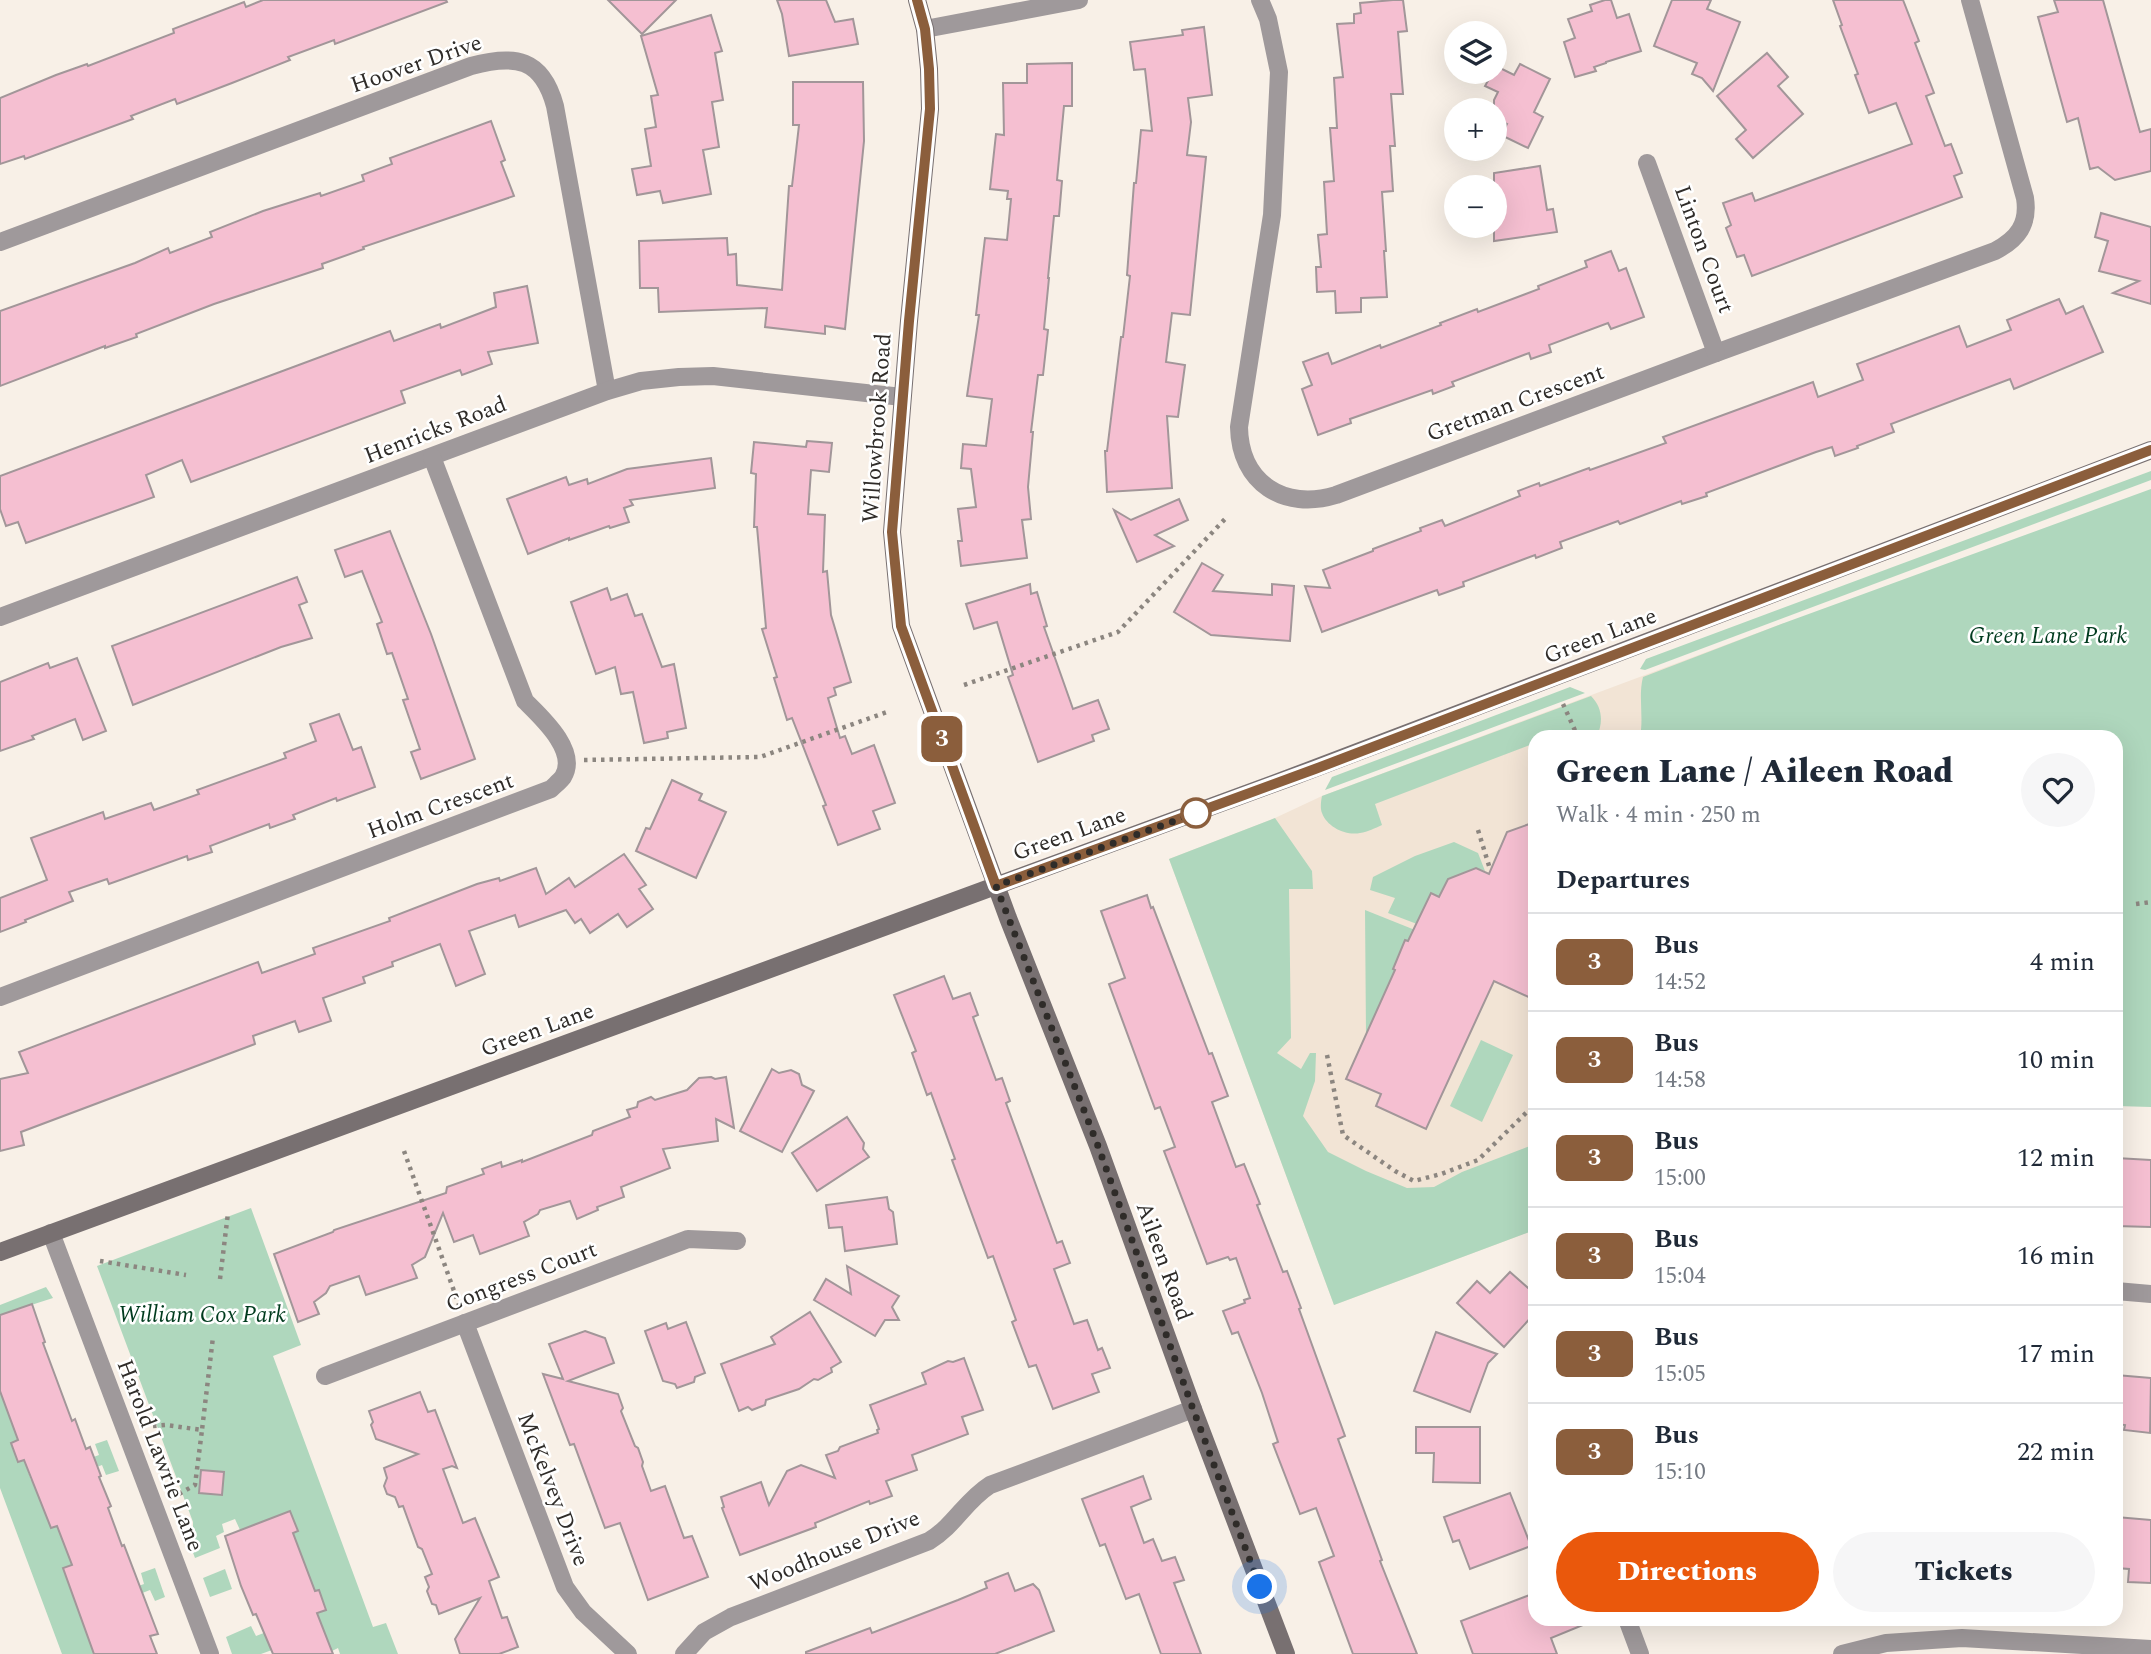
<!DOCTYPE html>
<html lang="en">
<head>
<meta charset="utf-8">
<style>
  :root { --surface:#fff; --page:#f6f6f7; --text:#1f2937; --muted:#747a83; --line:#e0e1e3; --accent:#ea580c }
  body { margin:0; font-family:Spectral,serif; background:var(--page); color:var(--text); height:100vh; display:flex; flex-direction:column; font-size:26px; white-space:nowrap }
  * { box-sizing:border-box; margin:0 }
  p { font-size:23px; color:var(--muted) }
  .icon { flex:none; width:38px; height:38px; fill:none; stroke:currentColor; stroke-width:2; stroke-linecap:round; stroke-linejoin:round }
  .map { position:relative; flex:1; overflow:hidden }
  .panel { position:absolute; left:1528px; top:730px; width:595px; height:896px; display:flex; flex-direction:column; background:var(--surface); border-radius:21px; box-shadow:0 7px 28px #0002 }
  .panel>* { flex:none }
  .badge { padding:0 14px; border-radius:10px; font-size:24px; line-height:46px }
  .controls { position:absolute; left:1444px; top:21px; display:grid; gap:14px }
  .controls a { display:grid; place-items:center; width:63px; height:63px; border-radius:50%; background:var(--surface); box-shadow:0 7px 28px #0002; font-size:35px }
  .you { position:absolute; width:35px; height:35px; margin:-18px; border:5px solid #fff; border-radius:50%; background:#1a73e8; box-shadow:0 0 0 10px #1a73e833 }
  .map>.badge { position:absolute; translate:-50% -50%; box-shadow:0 0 0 4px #fff }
  h2 { padding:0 28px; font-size:26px; line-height:63px }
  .round { display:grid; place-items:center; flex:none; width:74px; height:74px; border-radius:37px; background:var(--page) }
  .headline { display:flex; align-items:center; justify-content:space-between; height:119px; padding:0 28px }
  h1 { font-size:33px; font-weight:800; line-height:52px }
  .action { display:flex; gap:14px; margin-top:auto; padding:14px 28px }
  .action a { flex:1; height:80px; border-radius:42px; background:var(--accent); color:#fff; font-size:28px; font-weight:800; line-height:80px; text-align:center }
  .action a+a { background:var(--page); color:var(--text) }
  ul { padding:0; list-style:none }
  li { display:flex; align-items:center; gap:21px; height:98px; padding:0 28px; border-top:2px solid var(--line) }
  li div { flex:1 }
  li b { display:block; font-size:26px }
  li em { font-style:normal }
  li .badge { min-width:77px; font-weight:700; text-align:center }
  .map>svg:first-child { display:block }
</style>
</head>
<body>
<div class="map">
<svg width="2151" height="1654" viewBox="0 0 2151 1654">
  <rect width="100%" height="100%" fill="#f8f0e7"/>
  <polygon fill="#f2e4d5" points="1784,623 1807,737 1535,737 1535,1230 1334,1305 1169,859 1275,818 1322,796"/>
  <g fill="#afd7bd">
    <polygon points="2151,471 2151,480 1645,670 1640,669 1646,659"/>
    <path d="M2151,489V1107L2116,1106V737H1640C1644,716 1638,697 1643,677L1784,623Z"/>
    <polygon points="1570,687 1585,693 1325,790 1332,777"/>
    <path d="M1591,696C1603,708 1603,722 1597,737H1561L1560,734L1552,737H1535V743L1375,804L1382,825C1375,828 1368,832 1360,833C1346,836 1327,827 1322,813C1320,808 1321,801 1322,796Z"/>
    <polygon points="1275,818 1312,871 1313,889 1289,889 1291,1038 1277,1053 1301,1069 1310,1053 1316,1053 1315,1081 1303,1116 1328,1152 1366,1171 1407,1188 1434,1187 1462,1172 1535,1144 1535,1230 1334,1305 1169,859"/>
    <polygon points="1454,842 1478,853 1485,871 1476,868 1448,879 1439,897 1431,894 1417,924 1388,913 1395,898 1370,890 1373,877 1415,856"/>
    <polygon points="1365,910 1415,930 1409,941 1405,940 1393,969 1395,970 1366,1035"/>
    <polygon points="1481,1040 1513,1055 1482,1122 1450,1106"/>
    <polygon points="251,1208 301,1345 273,1356 373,1627 386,1623 398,1654 340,1654 338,1648 332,1651 324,1631 261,1654 232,1654 226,1637 251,1626 256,1636 326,1609 319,1591 315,1591 293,1533 298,1530 290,1511 240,1530 235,1519 222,1524 224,1532 216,1536 220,1548 195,1558 189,1542 193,1531 193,1522 97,1266"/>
    <polygon points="46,1287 53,1298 0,1315 0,1305"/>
    <polygon points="0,1391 18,1440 11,1444 18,1462 24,1460 31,1480 99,1455 95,1444 107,1440 119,1471 106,1475 102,1465 37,1490 51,1528 57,1526 72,1565 63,1569 77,1608 144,1584 141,1573 155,1568 165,1597 155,1601 150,1590 81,1617 94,1654 62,1654 0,1488"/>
    <polygon points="225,1569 232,1589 210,1597 203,1578"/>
  </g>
  <g fill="#f5bfd1" stroke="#a29699" stroke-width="2">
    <polygon points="263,0 446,0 447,2 335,44 334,40 288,57 290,60 232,83 177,104 175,99 131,116 133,119 25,159 24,156 0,164 0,98 56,75 87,64 88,66 174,33 173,29 244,2 246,7"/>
    <polygon points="608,0 676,0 642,34"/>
    <polygon points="777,0 826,0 835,22 853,19 858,44 789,56 782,14"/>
    <polygon points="1393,0 1403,0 1407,31 1398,32 1403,94 1391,94 1395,146 1390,146 1393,191 1382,192 1386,251 1384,251 1387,297 1361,298 1361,312 1336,313 1335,291 1317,292 1316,267 1321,267 1318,235 1327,234 1324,182 1334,181 1330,128 1337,128 1334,78 1343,77 1337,24 1354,23 1354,14 1361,13 1360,3"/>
    <polygon points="1605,0 1611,0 1617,18 1629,14 1641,51 1606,62 1606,63 1594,67 1596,71 1575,77 1564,42 1575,38 1568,19 1592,11 1590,5"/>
    <polygon points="1672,0 1711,0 1707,9 1740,22 1713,91 1702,78 1692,74 1697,63 1654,46"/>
    <polygon points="1833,0 1903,0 1919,41 1915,43 1934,93 1926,96 1945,146 1951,144 1962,173 1954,176 1962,197 1752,276 1744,255 1737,257 1726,228 1731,225 1723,203 1752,193 1755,201 1912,144 1896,103 1869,113 1855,75 1858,74 1840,26 1842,25"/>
    <polygon points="2054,0 2103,0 2140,132 2151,129 2151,171 2115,180 2098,167 2090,169 2078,118 2067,122 2038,17 2058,12"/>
    <polygon points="711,15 722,51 715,53 723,100 712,102 719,147 703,150 711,194 663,203 660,191 637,195 632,169 651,166 645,129 656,127 651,96 658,95 641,36"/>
    <polygon points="1204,27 1212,95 1188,98 1191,122 1187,155 1206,157 1190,315 1172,313 1166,362 1185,365 1178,417 1167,416 1172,488 1107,492 1105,451 1107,451 1121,337 1123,337 1130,276 1127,275 1134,183 1136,183 1141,130 1152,131 1145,69 1134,70 1130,42 1183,35 1182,30"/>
    <polygon points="1767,53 1788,77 1778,86 1803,114 1753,158 1736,139 1746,130 1717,96"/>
    <polygon points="1072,63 1072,106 1064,106 1057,180 1062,181 1059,216 1054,216 1048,278 1049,278 1044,329 1048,330 1043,375 1038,375 1031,432 1033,432 1028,487 1031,519 1022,520 1027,558 961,566 958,541 962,541 958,509 976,507 971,469 961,468 963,444 986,446 992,399 967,396 979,315 976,315 985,238 1007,240 1011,199 1007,199 1008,191 990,189 996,134 1004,135 1003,83 1027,83 1027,64"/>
    <polygon points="1520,64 1550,79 1534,112 1543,117 1528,148 1501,135 1507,124 1494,118 1494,100 1498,92 1485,86 1493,72 1494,72 1496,66 1514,75"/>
    <polygon points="793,82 863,82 864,141 845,329 825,326 825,334 765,327 767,308 659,312 658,288 640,288 639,241 727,238 728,255 736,254 737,285 782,290 789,186 792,186 799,125 793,125"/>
    <polygon points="491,121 505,160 501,162 514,196 363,247 364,249 322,264 323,268 214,304 136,334 137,337 105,348 105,346 0,386 0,311 135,263 168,248 170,253 212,237 210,232 263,211 320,193 321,196 364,181 362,175 392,164 390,158"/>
    <polygon points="1540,166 1547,210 1553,209 1557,232 1494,241 1494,173"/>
    <polygon points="2101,213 2151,227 2151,304 2113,293 2139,281 2099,271 2108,241 2095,237"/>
    <polygon points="1611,251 1619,271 1626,268 1644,317 1611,329 1608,323 1549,345 1551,352 1531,359 1529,353 1452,382 1454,386 1433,394 1432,390 1350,419 1351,423 1318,435 1302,389 1312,385 1303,362 1328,353 1332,364 1380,345 1381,348 1441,325 1440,323 1477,309 1478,312 1539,289 1538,286 1587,267 1585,261"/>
    <polygon points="527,286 538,343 488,352 492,364 462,375 460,370 401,391 405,403 191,482 182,460 146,475 154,497 26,543 18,522 6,526 0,509 0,476 390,331 394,341 440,324 441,328 496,307 494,293"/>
    <polygon points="2059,299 2066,314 2083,306 2103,352 2014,389 2010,379 1891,424 1894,432 1857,446 1858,448 1835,456 1832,447 1816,452 1706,493 1707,496 1682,504 1681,501 1620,524 1618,521 1560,542 1562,548 1536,558 1535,555 1463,582 1464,586 1439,595 1437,590 1322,632 1305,586 1330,588 1323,570 1373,551 1373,549 1421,531 1420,528 1442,520 1445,526 1520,496 1518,491 1539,483 1540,486 1589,468 1590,470 1666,443 1663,437 1813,382 1818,397 1863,380 1857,364 1959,326 1967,347 2011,330 2007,320"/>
    <polygon points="807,441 832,443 829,472 811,470 808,514 825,515 823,572 827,571 831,615 851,682 834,688 836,695 828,698 840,738 845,736 852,754 874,745 895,803 873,811 880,829 838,845 823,806 826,805 792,718 787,720 774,678 777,677 762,629 766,628 757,527 754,527 756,474 751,473 754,442 806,447"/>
    <polygon points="711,458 715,488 630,500 633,505 624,508 629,522 610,528 609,526 569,540 569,538 528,554 507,499 566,477 569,485 587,479 588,484 627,469"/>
    <polygon points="1179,499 1188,520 1155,535 1174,546 1137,562 1114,510 1131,520"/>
    <polygon points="390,531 431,634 475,759 421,779 411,752 420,749 403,700 408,699 392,653 387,654 377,624 382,622 362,571 345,577 335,550"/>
    <polygon points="1202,563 1223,575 1213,591 1272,595 1272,584 1294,586 1290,641 1211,635 1174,612"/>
    <polygon points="297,577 307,602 299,605 312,638 281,647 133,705 112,646"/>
    <polygon points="1030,584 1031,594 1037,592 1047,626 1044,627 1073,709 1098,700 1109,729 1092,735 1094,741 1038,762 1008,677 1013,675 997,622 974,629 966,604"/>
    <polygon points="607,588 611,600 627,594 635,616 642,614 662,667 674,664 686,728 667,732 668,738 644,743 633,692 621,694 615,667 596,674 571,602"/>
    <polygon points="77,658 106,731 83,740 75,719 32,736 34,739 0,751 0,682 48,663 50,668"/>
    <polygon points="339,714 353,750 361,747 375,787 337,801 336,798 293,815 295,819 270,828 269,824 210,846 212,852 188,860 187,856 109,884 107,879 69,892 73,901 25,920 26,922 0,932 0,898 47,880 31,838 103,812 105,819 151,803 154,810 199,794 197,790 286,758 284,753 316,741 310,724"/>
    <polygon points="672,780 702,794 699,800 726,812 696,878 636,851 646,828 650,829"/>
    <polygon points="1535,822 1535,1000 1494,981 1426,1129 1376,1106 1381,1094 1346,1079 1395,970 1393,969 1405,940 1408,941 1431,893 1439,897 1448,879 1476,868 1489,874 1507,832"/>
    <polygon points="624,854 646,885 639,889 653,909 627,927 618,914 590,933 581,919 575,923 566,910 519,927 515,915 469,931 485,974 456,986 440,944 392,962 393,966 363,977 365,983 323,998 331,1021 299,1032 295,1021 253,1036 255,1044 21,1132 24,1145 0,1151 0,1079 28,1073 19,1052 258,962 262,973 315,954 313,948 390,921 389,918 477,884 499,878 500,881 536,868 546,894 569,878 575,887"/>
    <polygon points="1147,895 1151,908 1153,907 1209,1054 1212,1053 1228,1096 1212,1102 1236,1167 1244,1164 1260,1204 1257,1205 1283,1272 1287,1271 1301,1308 1299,1309 1345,1436 1338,1439 1382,1560 1380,1561 1417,1654 1353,1654 1319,1562 1334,1556 1316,1508 1300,1514 1273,1444 1278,1442 1262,1393 1238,1332 1232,1334 1223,1311 1245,1303 1244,1300 1250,1298 1236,1258 1230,1260 1228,1257 1207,1264 1164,1151 1175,1147 1160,1107 1155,1109 1109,984 1125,978 1101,911"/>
    <polygon points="944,976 953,999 970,993 978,1015 973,1017 996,1080 1002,1078 1010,1101 1006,1103 1057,1243 1062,1241 1070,1263 1054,1269 1074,1324 1087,1320 1098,1350 1102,1348 1110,1368 1092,1374 1099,1392 1053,1409 1036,1365 1029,1367 1012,1322 1016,1320 993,1256 988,1258 952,1160 955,1159 931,1093 927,1095 912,1053 916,1051 894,995"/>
    <polygon points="772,1069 779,1073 791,1070 799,1074 802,1085 814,1091 782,1152 740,1131"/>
    <polygon points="711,1077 715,1079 726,1077 734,1128 716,1119 718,1141 663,1149 670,1168 621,1187 624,1197 597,1207 598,1210 577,1219 570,1201 540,1210 538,1214 524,1222 529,1236 480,1254 473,1235 454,1242 443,1213 425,1257 412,1265 417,1278 366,1295 359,1276 330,1286 326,1293 314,1302 319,1314 298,1322 274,1254 333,1232 334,1230 446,1193 447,1187 484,1174 482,1169 501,1162 502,1167 522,1160 522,1162 592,1135 593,1131 630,1117 627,1110 637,1107 638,1102 651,1097 655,1100 687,1090 699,1078"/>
    <polygon points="847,1117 864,1143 863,1149 869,1157 817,1191 792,1153"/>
    <polygon points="2116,1158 2151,1160 2151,1227 2116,1226"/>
    <polygon points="887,1197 889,1209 893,1212 897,1244 845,1251 842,1227 829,1228 826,1205"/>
    <polygon points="847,1266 899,1296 892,1307 899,1320 885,1320 875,1336 814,1300 826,1279 851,1294"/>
    <polygon points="1510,1272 1535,1294 1535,1313 1504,1347 1457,1303 1477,1281 1490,1293"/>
    <polygon points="32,1304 45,1342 43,1343 72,1421 75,1419 86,1449 90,1447 101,1476 99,1477 111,1506 108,1508 122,1546 124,1545 158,1634 150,1636 157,1654 94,1654 63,1568 72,1565 57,1526 51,1528 24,1460 18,1462 11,1443 18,1440 0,1391 0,1315"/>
    <polygon points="810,1312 841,1362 831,1368 832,1372 818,1380 814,1379 799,1389 766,1400 765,1405 752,1410 748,1407 739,1411 721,1364 775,1344 771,1337"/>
    <polygon points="686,1322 705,1373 695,1377 694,1382 677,1388 675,1384 663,1381 645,1331 666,1323 668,1329"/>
    <polygon points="585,1331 605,1338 614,1363 568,1381 618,1394 623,1408 621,1411 635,1446 638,1448 643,1462 642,1466 651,1491 665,1486 684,1538 692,1536 708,1577 648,1600 620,1523 605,1528 574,1444 570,1445 543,1374 563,1379 549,1344"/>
    <polygon points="1436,1332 1497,1354 1488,1363 1470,1412 1414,1391"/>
    <polygon points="964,1358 983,1410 962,1417 968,1434 912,1455 917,1470 886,1481 892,1496 870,1504 869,1501 815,1523 816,1527 740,1555 722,1508 724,1507 721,1497 761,1482 769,1505 787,1471 801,1465 835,1478 826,1455 838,1451 840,1447 878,1433 877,1430 879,1429 870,1405 926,1384 922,1373 948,1361 953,1362"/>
    <polygon points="2116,1375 2151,1378 2150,1433 2124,1430 2125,1425 2116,1424"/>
    <polygon points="420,1392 428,1412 435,1410 457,1468 452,1466 443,1469 463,1523 475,1518 499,1577 489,1581 502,1618 507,1617 518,1647 499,1654 460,1654 455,1639 480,1598 439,1614 436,1605 432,1604 427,1591 429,1587 425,1577 432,1574 422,1549 418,1547 403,1506 399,1507 395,1497 387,1494 384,1486 387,1478 384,1468 418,1454 376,1439 371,1425 373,1422 369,1411"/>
    <polygon points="1416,1427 1480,1427 1480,1483 1433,1482 1434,1453 1416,1453"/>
    <polygon points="201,1470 224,1472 222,1495 199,1493"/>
    <polygon points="1143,1476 1151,1499 1131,1507 1144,1543 1153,1539 1162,1561 1175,1557 1184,1580 1174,1583 1201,1654 1161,1654 1139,1594 1126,1599 1105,1544 1100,1546 1082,1499"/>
    <polygon points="1510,1493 1531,1546 1470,1569 1459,1540 1453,1542 1444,1517"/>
    <polygon points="290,1511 298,1531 293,1533 315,1591 319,1590 326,1610 317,1613 333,1654 273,1654 256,1614 253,1615 241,1586 225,1536"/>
    <polygon points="2116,1517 2151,1520 2151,1583 2128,1582 2129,1569 2116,1568"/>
    <polygon points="1008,1573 1015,1591 1033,1584 1039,1590 1054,1631 995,1654 806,1654 806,1652 870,1628 872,1633 958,1600 987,1588 985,1582"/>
    <polygon points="1535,1593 1535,1619 1595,1619 1595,1620 1551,1638 1557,1654 1473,1654 1461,1621"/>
  </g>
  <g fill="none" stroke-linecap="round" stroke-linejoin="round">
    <g stroke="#8c8680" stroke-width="4.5" stroke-dasharray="3.5 5" stroke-linecap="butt">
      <polyline points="964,685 1118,632 1225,519"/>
      <polyline points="1563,704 1578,737"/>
      <polyline points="584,760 760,757 890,711"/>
      <polyline points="1478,830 1490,869"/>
      <polyline points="2136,904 2151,902"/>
      <polyline points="1327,1055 1343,1135 1395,1171 1414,1181 1441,1174 1478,1160 1535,1104"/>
      <polyline points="404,1151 459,1305"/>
      <polyline points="100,1261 186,1275"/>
      <polyline points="220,1279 228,1213"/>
      <polyline points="153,1426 166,1425 202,1430 213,1337"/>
      <polyline points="179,1494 195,1485 202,1430"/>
    </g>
    <g stroke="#9f999b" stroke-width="18">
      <path d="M1260,0L1268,19L1279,72L1272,215L1239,427C1240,483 1284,511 1336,495L1716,353L1995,251C2018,239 2029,224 2025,198L1970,0"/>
      <polyline points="925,29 1079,0"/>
      <polyline points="1647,163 1716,353"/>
      <path d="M0,242L471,66C515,54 542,58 555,106L607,391"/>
      <polyline points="0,617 607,391 641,381 679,377 713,376 902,397"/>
      <path d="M0,997L551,789C555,785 560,781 563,777C579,751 541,717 525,701L432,457"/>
      <polyline points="51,1233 210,1654"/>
      <polyline points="2116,1291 2151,1294"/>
      <polyline points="465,1323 565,1587 583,1612 628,1654"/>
      <polyline points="325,1376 688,1239 737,1241"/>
      <polyline points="1627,1619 1640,1654"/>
      <path d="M684,1654L704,1632L731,1617L929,1541C955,1525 965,1501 990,1485L1193,1409"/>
      <polyline points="1842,1654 1886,1643 1962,1638 2151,1649"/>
    </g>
    <g stroke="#787071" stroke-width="18">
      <polyline points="917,0 925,29 929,69 930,109 909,321 892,532 901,626 1008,918 1098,1146 1193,1409 1286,1654"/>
      <polyline points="0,1252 1289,778 2151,450"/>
    </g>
  </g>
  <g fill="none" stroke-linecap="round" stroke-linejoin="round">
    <defs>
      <polyline id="line" points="917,0 925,29 929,69 930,109 909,321 892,532 901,626 996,886 1315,769 2151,450"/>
    </defs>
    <use href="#line" stroke="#fff" stroke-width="16"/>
    <use href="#line" stroke="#8b5e3c" stroke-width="10"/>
    <polyline stroke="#2f2c29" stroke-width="7" stroke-dasharray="0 12.6" points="1196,813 996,886 1098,1146 1193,1409 1260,1587"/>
  </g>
  <circle fill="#fff" stroke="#8b5e3c" stroke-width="3.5" cx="1196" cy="813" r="14"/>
  <g text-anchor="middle" stroke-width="5" stroke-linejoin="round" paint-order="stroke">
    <g font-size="23" fill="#2f2c29" stroke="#fff">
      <text transform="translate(416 63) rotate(-19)" y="8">Hoover Drive</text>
      <text transform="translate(1705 249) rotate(70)" y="8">Linton Court</text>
      <text transform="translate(1515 402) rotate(-20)" y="8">Gretman Crescent</text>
      <text transform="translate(876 428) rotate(-86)" y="8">Willowbrook Road</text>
      <text transform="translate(435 429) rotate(-21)" y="8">Henricks Road</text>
      <text transform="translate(1600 635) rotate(-21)" y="8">Green Lane</text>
      <text transform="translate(440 805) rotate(-20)" y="8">Holm Crescent</text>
      <text transform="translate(1069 833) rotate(-20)" y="8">Green Lane</text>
      <text transform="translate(537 1029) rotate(-20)" y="8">Green Lane</text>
      <text transform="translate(1165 1261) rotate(70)" y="8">Aileen Road</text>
      <text transform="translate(521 1276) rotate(-21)" y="8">Congress Court</text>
      <text transform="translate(161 1455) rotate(69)" y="8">Harold Lawrie Lane</text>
      <text transform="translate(554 1489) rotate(69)" y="8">McKelvey Drive</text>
      <text transform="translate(834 1550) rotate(-22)" y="8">Woodhouse Drive</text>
    </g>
    <g font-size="23" font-style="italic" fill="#003b1e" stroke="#fff">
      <text x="2048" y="643">Green Lane Park</text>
      <text x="202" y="1322">William Cox Park</text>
    </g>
  </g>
</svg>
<div class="controls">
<a><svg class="icon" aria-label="layers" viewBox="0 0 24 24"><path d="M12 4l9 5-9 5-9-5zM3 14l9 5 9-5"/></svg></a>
<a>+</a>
<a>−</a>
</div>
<div class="you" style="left:1260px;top:1587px"></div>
<b class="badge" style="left:942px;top:739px;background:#8b5e3c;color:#fff">3</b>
<section class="panel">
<div class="headline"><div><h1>Green Lane / Aileen Road</h1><p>Walk · 4 min · 250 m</p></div><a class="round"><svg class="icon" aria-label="heart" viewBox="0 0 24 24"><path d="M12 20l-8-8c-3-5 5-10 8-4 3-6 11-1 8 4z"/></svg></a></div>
<h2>Departures</h2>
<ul>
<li><span class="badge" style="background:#8b5e3c;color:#fff">3</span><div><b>Bus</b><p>14:52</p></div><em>4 min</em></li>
<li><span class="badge" style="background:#8b5e3c;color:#fff">3</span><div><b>Bus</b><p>14:58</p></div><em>10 min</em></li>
<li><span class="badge" style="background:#8b5e3c;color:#fff">3</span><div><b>Bus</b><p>15:00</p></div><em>12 min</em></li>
<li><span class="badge" style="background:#8b5e3c;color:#fff">3</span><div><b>Bus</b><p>15:04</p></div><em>16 min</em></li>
<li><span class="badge" style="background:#8b5e3c;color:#fff">3</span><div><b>Bus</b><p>15:05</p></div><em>17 min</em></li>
<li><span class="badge" style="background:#8b5e3c;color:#fff">3</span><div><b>Bus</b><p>15:10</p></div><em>22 min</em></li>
</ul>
<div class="action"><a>Directions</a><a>Tickets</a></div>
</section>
</div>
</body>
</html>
